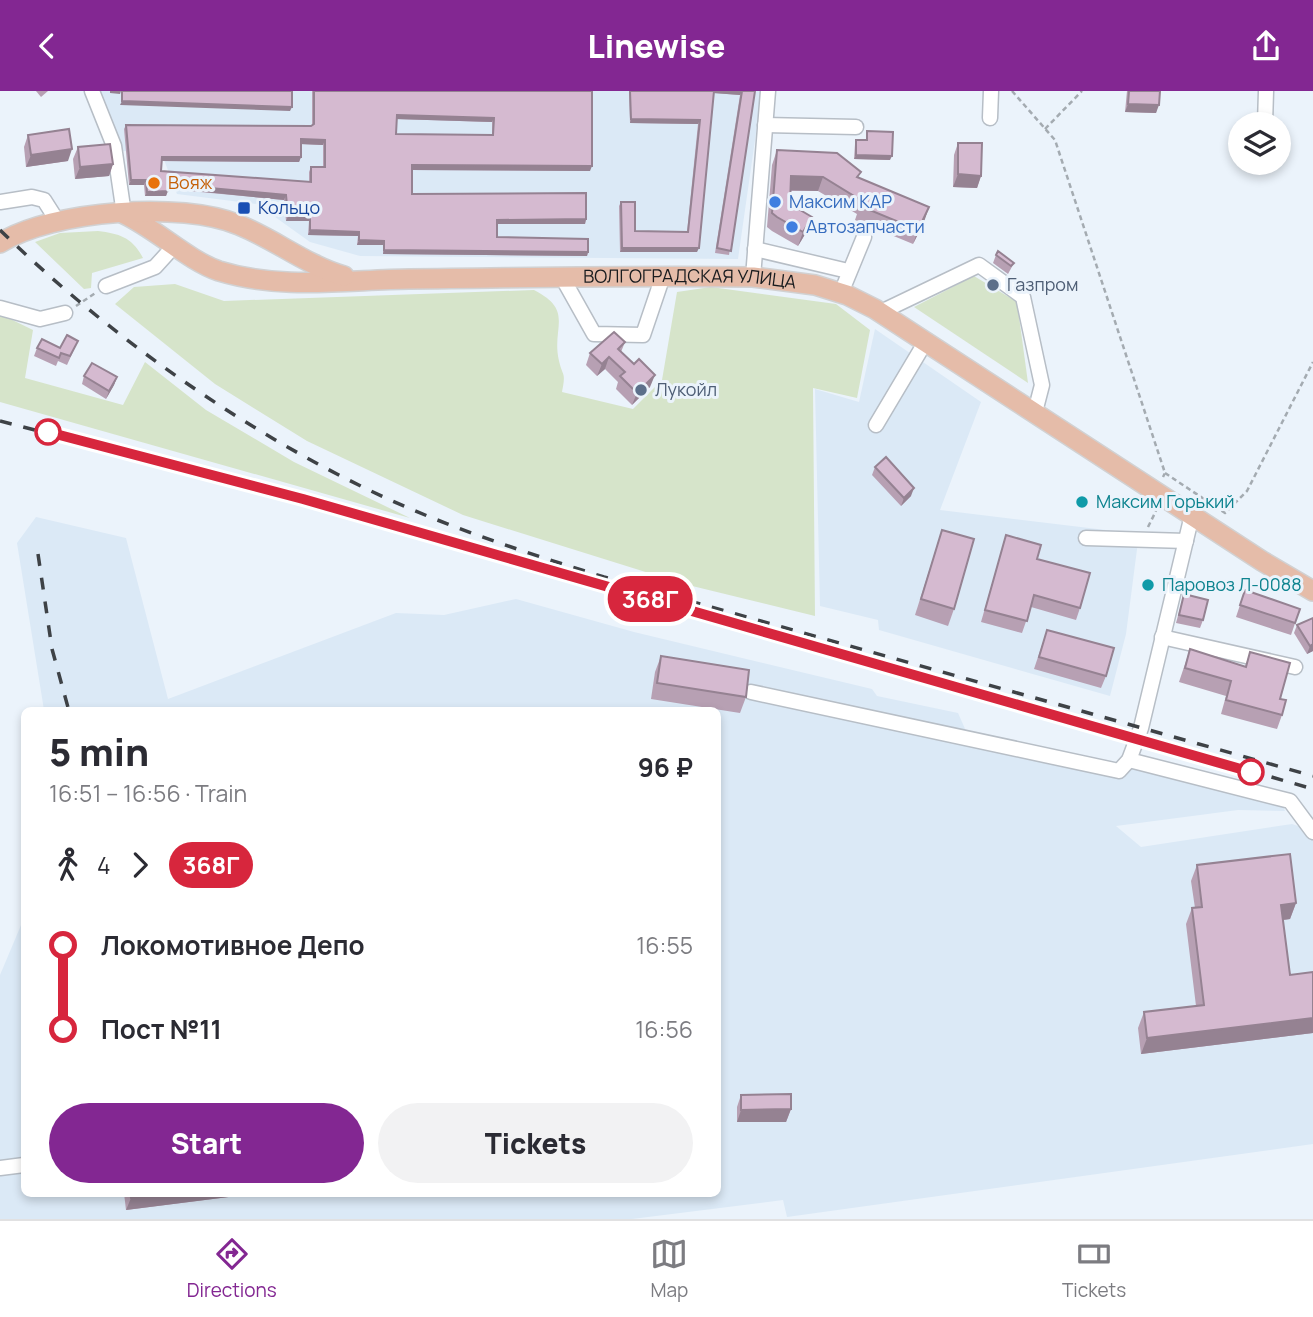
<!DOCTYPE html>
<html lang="en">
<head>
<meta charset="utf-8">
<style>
  :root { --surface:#fff; --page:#f2f2f3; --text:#2b2b33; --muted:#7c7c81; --line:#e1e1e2; --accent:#832792 }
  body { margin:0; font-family:Manrope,sans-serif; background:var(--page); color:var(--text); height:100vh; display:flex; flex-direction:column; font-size:26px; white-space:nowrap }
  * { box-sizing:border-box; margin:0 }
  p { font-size:23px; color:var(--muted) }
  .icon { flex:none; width:38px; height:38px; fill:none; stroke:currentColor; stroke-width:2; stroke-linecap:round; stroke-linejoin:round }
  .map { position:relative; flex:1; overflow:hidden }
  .details { position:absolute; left:21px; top:616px; width:700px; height:490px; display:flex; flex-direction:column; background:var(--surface); border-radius:10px; box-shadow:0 4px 10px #0003 }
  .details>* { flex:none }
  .badge { padding:0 14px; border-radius:23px; font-size:24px; line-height:46px }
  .buttons { position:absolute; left:1228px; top:21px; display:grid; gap:14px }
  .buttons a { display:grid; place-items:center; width:63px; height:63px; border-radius:50%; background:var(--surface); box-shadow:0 4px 10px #0003; font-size:35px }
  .map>.badge { position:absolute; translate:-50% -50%; box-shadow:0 0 0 4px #fff }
  .legs { display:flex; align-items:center; gap:10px; height:77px; padding:0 28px; font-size:23px }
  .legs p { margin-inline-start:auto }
  .summary { display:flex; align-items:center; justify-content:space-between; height:119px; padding:0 28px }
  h1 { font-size:38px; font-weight:800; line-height:52px }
  .button { display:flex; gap:14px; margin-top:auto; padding:14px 28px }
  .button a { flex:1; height:80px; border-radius:42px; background:var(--accent); color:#fff; font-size:28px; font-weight:800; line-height:80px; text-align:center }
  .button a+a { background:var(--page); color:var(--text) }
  ul { padding:0 28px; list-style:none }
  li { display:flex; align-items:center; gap:24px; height:84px; font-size:26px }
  li i { display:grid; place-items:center; width:10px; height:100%; margin:0 9px; background:currentColor }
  li i::after { content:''; width:18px; height:18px; margin:-9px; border:5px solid; border-radius:50%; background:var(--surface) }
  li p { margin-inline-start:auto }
  li:first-child i { background:linear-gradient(#0000 50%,currentColor 0) }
  li:last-child i { background:linear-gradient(currentColor 50%,#0000 0) }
  header { display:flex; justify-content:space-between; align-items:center; height:91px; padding:0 28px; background:var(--accent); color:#fff; font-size:32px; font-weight:800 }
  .menu { display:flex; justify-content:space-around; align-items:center; height:98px; border-top:2px solid var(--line); background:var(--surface); font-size:19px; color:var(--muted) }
  .menu a { display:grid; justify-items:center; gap:4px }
  .menu .active { color:var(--accent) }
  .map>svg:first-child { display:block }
</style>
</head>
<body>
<header><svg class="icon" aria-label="back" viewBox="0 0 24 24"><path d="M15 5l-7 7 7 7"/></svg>Linewise<svg class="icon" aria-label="share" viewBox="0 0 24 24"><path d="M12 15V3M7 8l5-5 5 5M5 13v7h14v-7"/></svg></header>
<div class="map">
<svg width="1313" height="1128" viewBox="0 0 1313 1128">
  <rect width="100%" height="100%" fill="#ebf3fb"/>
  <g fill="#dbe9f6">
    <polygon points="100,0 762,0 738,168 360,165 310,151 257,113 177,103 161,61 119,60"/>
    <polygon points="875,238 981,311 940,419 1139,443 1126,543 1110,605 879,539 878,529 820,515 815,298 859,311"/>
    <polygon points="36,426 126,447 168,608 396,522 444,524 516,508 634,541 872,598 877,605 958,622 966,640 1141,678 1283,715 1285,720 1238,719 1116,735 1141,756 1292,733 1313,740 1313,1053 787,1126 783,1109 632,1128 0,1128 0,884 24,827 24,1102 718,1102 718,620 44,619 17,452"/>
  </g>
  <g fill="#d6e4ca">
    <path d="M98,140C120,143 132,146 143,167L92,182L91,197L84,198L35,151L60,142Z"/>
    <polygon points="974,185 1017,211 1028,292 914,216"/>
    <path d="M175,193L224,210L534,199C575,220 551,236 559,270C563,287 566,280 562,301L633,318L662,289L677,201L711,196L836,213L870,239L857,307L813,297L815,525L684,493L463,424L307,350L215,293L115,213L134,196Z"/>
    <polygon points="0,223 33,239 25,287 123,314 145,271 206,319 294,371 410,427 0,311"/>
  </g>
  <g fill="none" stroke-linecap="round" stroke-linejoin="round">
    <defs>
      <g id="minor">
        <polyline points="92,0 114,55 124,123"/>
        <polyline points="990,27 991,0"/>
        <polyline points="1265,33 1266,0"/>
        <polyline points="765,34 856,36"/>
        <polyline points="0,111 32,106 44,109 58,131"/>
        <polyline points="755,158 848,180"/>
        <polyline points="562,186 594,243 643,244 663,185"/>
        <polyline points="753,186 768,0"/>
        <polyline points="106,195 155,176 175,154"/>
        <polyline points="841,202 864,146"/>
        <polyline points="0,217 40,228 65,222"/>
        <polyline points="881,221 979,174 1023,206 1042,294 1035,321"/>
        <polyline points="876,334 926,250"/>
        <polyline points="1086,447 1186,450"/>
        <polyline points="1162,546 1295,576"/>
        <polyline points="751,601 1119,680 1129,669 1141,637 1192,424"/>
        <polyline points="1129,669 1290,710 1313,741"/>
        <polyline points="0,1077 24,1074"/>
      </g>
      <g id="major">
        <path id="s1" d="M124,123C156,138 189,170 219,180C281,199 345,189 409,188C523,187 638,184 753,186L815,194L847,204L875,218L1262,470L1313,500"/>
        <path d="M0,152C53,119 182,110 239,134C276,149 306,174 344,185"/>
      </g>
    </defs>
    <use href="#minor" stroke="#b7bec6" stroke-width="17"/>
    <use href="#major" stroke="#d1d1d2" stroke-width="22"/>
    <g stroke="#a4abb1" stroke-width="2.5" stroke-dasharray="5 3.5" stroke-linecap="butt">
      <polyline points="1012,0 1055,49 1165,382 1163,386"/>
      <polyline points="1045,38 1082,0"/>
      <polyline points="76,215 97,201"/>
      <polyline points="1165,382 1225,422 1247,400 1313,271"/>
      <polyline points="1148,436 1156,420"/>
    </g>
    <use href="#minor" stroke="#fff" stroke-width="14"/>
    <use href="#major" stroke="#e5bca9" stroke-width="19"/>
    <g stroke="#3e4246" stroke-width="3.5" stroke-dasharray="12 12" stroke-linecap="butt">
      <path d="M0,139C107,243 236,335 371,400C446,436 524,461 604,486L1313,685"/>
      <polyline points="0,330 303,408 549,480"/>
      <polyline points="38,463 52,558 69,620"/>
      <polyline points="1064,626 1313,698"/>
    </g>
  </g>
  <g fill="#b7a0b3" fill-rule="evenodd">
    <polygon points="36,0 48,0 41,6"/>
    <path d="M312,0H592L590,80L412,79V103L586,128L585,133H497V146L588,161L587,165L383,163V154H357L358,145L308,144L309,130H286L284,109L168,98L166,105H145L144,94H129L124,38L126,34L311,35H312ZM396,28L492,31V44L396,43ZM301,53L323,54V76H311L309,81V91L161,80L162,70L299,71L301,66Z"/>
    <polygon points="629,0 755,0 729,164 715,162 740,4 714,2 697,161 620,161 619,115 621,111 635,140 687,141 698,33 630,32"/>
    <polygon points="1127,0 1160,0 1156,22 1125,21"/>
    <polygon points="867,40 890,69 854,68 855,53 856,49 866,49"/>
    <polygon points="28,44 68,70 26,76 24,56"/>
    <polygon points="958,52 981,85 977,97 953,96 954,64"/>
    <polygon points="78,56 113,73 109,85 75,88 73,68"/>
    <polygon points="777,59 859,87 924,131 913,153 855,129 857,123 818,100 790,100 790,113 807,140 798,155 772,140 767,136 772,74"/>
    <polygon points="996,164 1014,172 1008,183 993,172"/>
    <polygon points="78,250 67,274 58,270 56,275 34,265 37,257 60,257"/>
    <polygon points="625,251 621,261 650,296 632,314 616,298 618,291 605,278 597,285 586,274 590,262"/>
    <polygon points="84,285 117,286 114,294 106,308 82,293"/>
    <polygon points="875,376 911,405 901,415 872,384"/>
    <polygon points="942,439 954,518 948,535 915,524"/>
    <polygon points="1006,444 1037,468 1080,517 1076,529 1031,516 1022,542 981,531"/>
    <polygon points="1245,499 1300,518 1291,544 1236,526"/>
    <polygon points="1184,503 1203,529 1200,537 1176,532"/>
    <polygon points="1313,527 1313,560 1307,563 1294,542 1297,534"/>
    <polygon points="1047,539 1106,585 1101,597 1034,578"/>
    <polygon points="1190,558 1245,576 1250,561 1280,608 1282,624 1277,638 1221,623 1226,605 1179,591"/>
    <polygon points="661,565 746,606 740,622 651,608 655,581"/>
    <polygon points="1197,774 1296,812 1290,828 1283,829 1290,884 1313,881 1313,942 1141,963 1138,937 1144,921 1196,915 1186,833 1192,817 1195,817 1191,790"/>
    <polygon points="741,1004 791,1018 786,1031 737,1031 737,1016"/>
    <polygon points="124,1102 259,1102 126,1119"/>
  </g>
  <g fill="#958292">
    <polygon points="110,0 121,0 120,3 110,2"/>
    <polygon points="714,0 742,0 740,4 713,2"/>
    <polygon points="122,10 292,16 290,20 120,14"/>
    <polygon points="1128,13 1159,14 1156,22 1125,21"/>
    <polygon points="397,24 494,27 492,31 395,28"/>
    <polygon points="631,28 700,29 698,33 630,32"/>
    <polygon points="301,48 325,49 323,54 300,53"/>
    <polygon points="72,58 68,70 26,76 31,64"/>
    <polygon points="856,64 892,65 890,69 854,68"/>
    <polygon points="162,66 301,66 299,71 160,70"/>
    <polygon points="113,73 109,85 75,88 80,76"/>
    <polygon points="412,74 592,75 590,80 410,79"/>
    <polygon points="958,83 981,85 977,97 953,96"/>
    <polygon points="791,85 823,86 818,100 786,99"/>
    <polygon points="131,89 146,89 144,94 129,94"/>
    <polygon points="168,93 286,104 284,109 166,97"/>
    <polygon points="168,100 166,105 145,105 147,101"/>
    <polygon points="929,116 924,131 913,153 918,139"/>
    <polygon points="288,125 310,126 309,130 286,130"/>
    <polygon points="812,126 807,140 798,155 803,141"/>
    <polygon points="586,128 585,133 495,133 497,129"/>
    <polygon points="310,139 359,141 358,145 308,144"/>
    <polygon points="359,149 384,150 383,154 357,154"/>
    <polygon points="622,157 699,157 697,161 620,161"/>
    <polygon points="384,159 588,161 587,165 383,163"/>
    <polygon points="609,266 605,278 597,285 602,273"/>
    <polygon points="655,284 650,296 632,314 637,302"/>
    <polygon points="117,286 114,294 106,308 109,300"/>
    <polygon points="914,397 911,405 901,415 904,407"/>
    <polygon points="1313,553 1313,560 1307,563 1310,555"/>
    <polygon points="1296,812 1290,828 1275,830 1281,814"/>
    <polygon points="1313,927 1313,942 1141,963 1147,947"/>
    <polygon points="791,1018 786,1031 737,1031 741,1019"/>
    <polygon points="168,1102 259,1102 126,1119 131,1107"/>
  </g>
  <g fill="#d5bad0" stroke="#958292" stroke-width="2" fill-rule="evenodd">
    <polygon points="122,0 292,0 292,16 122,10"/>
    <path d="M314,0H592V75L412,74V103L586,102V128L497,129V146L588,148V161L384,159V150L359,149V141L310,139V126L288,125L286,104L168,93V100L147,101L146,89H131L126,34L311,35L314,33ZM397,24L494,27L493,44L396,43ZM301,48L325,49V76H311V91L161,80L162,66H301Z"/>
    <polygon points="630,0 714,0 699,157 622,157 621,111 635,111 635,140 688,141 700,29 631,28"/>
    <polygon points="742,0 755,0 731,160 717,157"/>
    <polygon points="1129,0 1160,0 1159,14 1128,13"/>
    <polygon points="69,38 72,58 31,64 28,44"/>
    <polygon points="867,40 893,41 892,65 856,64 856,49 867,49"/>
    <polygon points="958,52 982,52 981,85 958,83"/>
    <polygon points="110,53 113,73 80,76 78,56"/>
    <polygon points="777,59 837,62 861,81 857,86 929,116 918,139 860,115 862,110 823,86 791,85 790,113 812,126 803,141 777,126 772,122"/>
    <polygon points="998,160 1014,172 1011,175 996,164"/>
    <polygon points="614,241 625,251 618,258 634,273 639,268 655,284 637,302 620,285 625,281 609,266 602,273 590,262"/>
    <polygon points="67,244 78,250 70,265 61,262 59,267 37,257 42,248 60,257"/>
    <polygon points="92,272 117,286 109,300 84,285"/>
    <polygon points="886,366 914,397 904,407 875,376"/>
    <polygon points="942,439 974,448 954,518 921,508"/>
    <polygon points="1006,444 1041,454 1037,468 1090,482 1080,517 1034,504 1027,530 985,519"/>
    <polygon points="1245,499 1300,518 1295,532 1240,514"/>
    <polygon points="1184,503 1208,509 1203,529 1179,524"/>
    <polygon points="1313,527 1313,553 1310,555 1297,534"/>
    <polygon points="1047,539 1114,557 1106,585 1039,566"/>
    <polygon points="1190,558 1246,576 1250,561 1290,572 1280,608 1286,609 1282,624 1226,609 1231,590 1185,577"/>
    <polygon points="661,565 749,579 746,606 657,592"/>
    <polygon points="1290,763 1296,812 1281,814 1290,884 1313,881 1313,927 1147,947 1144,921 1204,914 1192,817 1202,816 1197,774"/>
    <polygon points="791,1003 791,1018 741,1019 741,1004"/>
    <polygon points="130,1102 168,1102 131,1107"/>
  </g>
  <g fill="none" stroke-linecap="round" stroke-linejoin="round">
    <defs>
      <polyline id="line-1" points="48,341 303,408 1251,681"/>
    </defs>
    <use href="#line-1" stroke="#fff" stroke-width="16"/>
    <use href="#line-1" stroke="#d7263d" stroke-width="10"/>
  </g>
  <circle fill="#e8710a" stroke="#ebf3fb" stroke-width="2.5" cx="154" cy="92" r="7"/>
  <g fill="#3f7fe0" stroke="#ebf3fb" stroke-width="2.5">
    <circle cx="775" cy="111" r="7"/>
    <circle cx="792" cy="136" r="7"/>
  </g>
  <rect fill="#1a4fb4" stroke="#ebf3fb" stroke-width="2.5" x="237" y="110" width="14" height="14" rx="3.5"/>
  <g fill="#5c6f8a" stroke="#ebf3fb" stroke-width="2.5">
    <circle cx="993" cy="194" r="7"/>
    <circle cx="641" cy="299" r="7"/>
  </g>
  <g fill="#fff" stroke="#d7263d" stroke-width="3.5">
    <circle cx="48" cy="341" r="12"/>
    <circle cx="1251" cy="681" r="12"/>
  </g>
  <g fill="#0f9aa8" stroke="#ebf3fb" stroke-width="2.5">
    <circle cx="1082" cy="411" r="7"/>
    <circle cx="1148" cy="494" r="7"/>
  </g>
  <g text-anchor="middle" stroke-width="6" stroke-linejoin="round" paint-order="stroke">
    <g font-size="18" fill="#c56008" stroke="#ebf3fb" text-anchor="start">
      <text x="168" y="98">Вояж</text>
    </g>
    <g font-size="18" fill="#366cbe" stroke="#ebf3fb" text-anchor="start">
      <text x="789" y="117">Максим КАР</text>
      <text x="806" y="142">Автозапчасти</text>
    </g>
    <g font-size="18" fill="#164399" stroke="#ebf3fb" text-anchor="start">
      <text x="258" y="123">Кольцо</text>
    </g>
    <g font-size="18" fill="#181b1e" stroke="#ebf3fb">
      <text dy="6" stroke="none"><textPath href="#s1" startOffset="583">ВОЛГОГРАДСКАЯ УЛИЦА</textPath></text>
    </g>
    <g font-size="18" fill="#4e5e75" stroke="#ebf3fb" text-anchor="start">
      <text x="1007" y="200">Газпром</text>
      <text x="655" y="305">Лукойл</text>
    </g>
    <g font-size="18" fill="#0d838f" stroke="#ebf3fb" text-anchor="start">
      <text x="1096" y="417">Максим Горький</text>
      <text x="1162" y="500">Паровоз Л-0088</text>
    </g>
  </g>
</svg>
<div class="buttons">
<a><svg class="icon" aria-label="layers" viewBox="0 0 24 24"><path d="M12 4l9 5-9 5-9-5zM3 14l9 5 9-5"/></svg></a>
</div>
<b class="badge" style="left:650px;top:508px;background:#d7263d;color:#fff">368Г</b>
<section class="details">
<div class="summary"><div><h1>5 min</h1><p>16:51 – 16:56 · Train</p></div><b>96 ₽</b></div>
<div class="legs"><svg class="icon" aria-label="walk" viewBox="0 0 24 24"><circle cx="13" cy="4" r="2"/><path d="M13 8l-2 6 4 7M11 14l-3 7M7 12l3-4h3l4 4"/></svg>4<svg class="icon" aria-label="forward" viewBox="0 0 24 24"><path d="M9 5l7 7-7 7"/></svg><b class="badge" style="background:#d7263d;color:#fff">368Г</b></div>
<ul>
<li><i style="color:#d7263d"></i><b>Локомотивное Депо</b><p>16:55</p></li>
<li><i style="color:#d7263d"></i><b>Пост №11</b><p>16:56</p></li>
</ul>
<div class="button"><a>Start</a><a>Tickets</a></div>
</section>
</div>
<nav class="menu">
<a class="active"><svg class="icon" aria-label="directions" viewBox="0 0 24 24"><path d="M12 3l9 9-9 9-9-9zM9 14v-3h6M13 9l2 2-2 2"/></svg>Directions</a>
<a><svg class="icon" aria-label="map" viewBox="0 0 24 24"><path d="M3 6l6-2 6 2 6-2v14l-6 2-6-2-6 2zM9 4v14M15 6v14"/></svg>Map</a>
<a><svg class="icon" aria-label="tickets" viewBox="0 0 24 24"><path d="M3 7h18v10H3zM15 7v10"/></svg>Tickets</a>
</nav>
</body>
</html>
